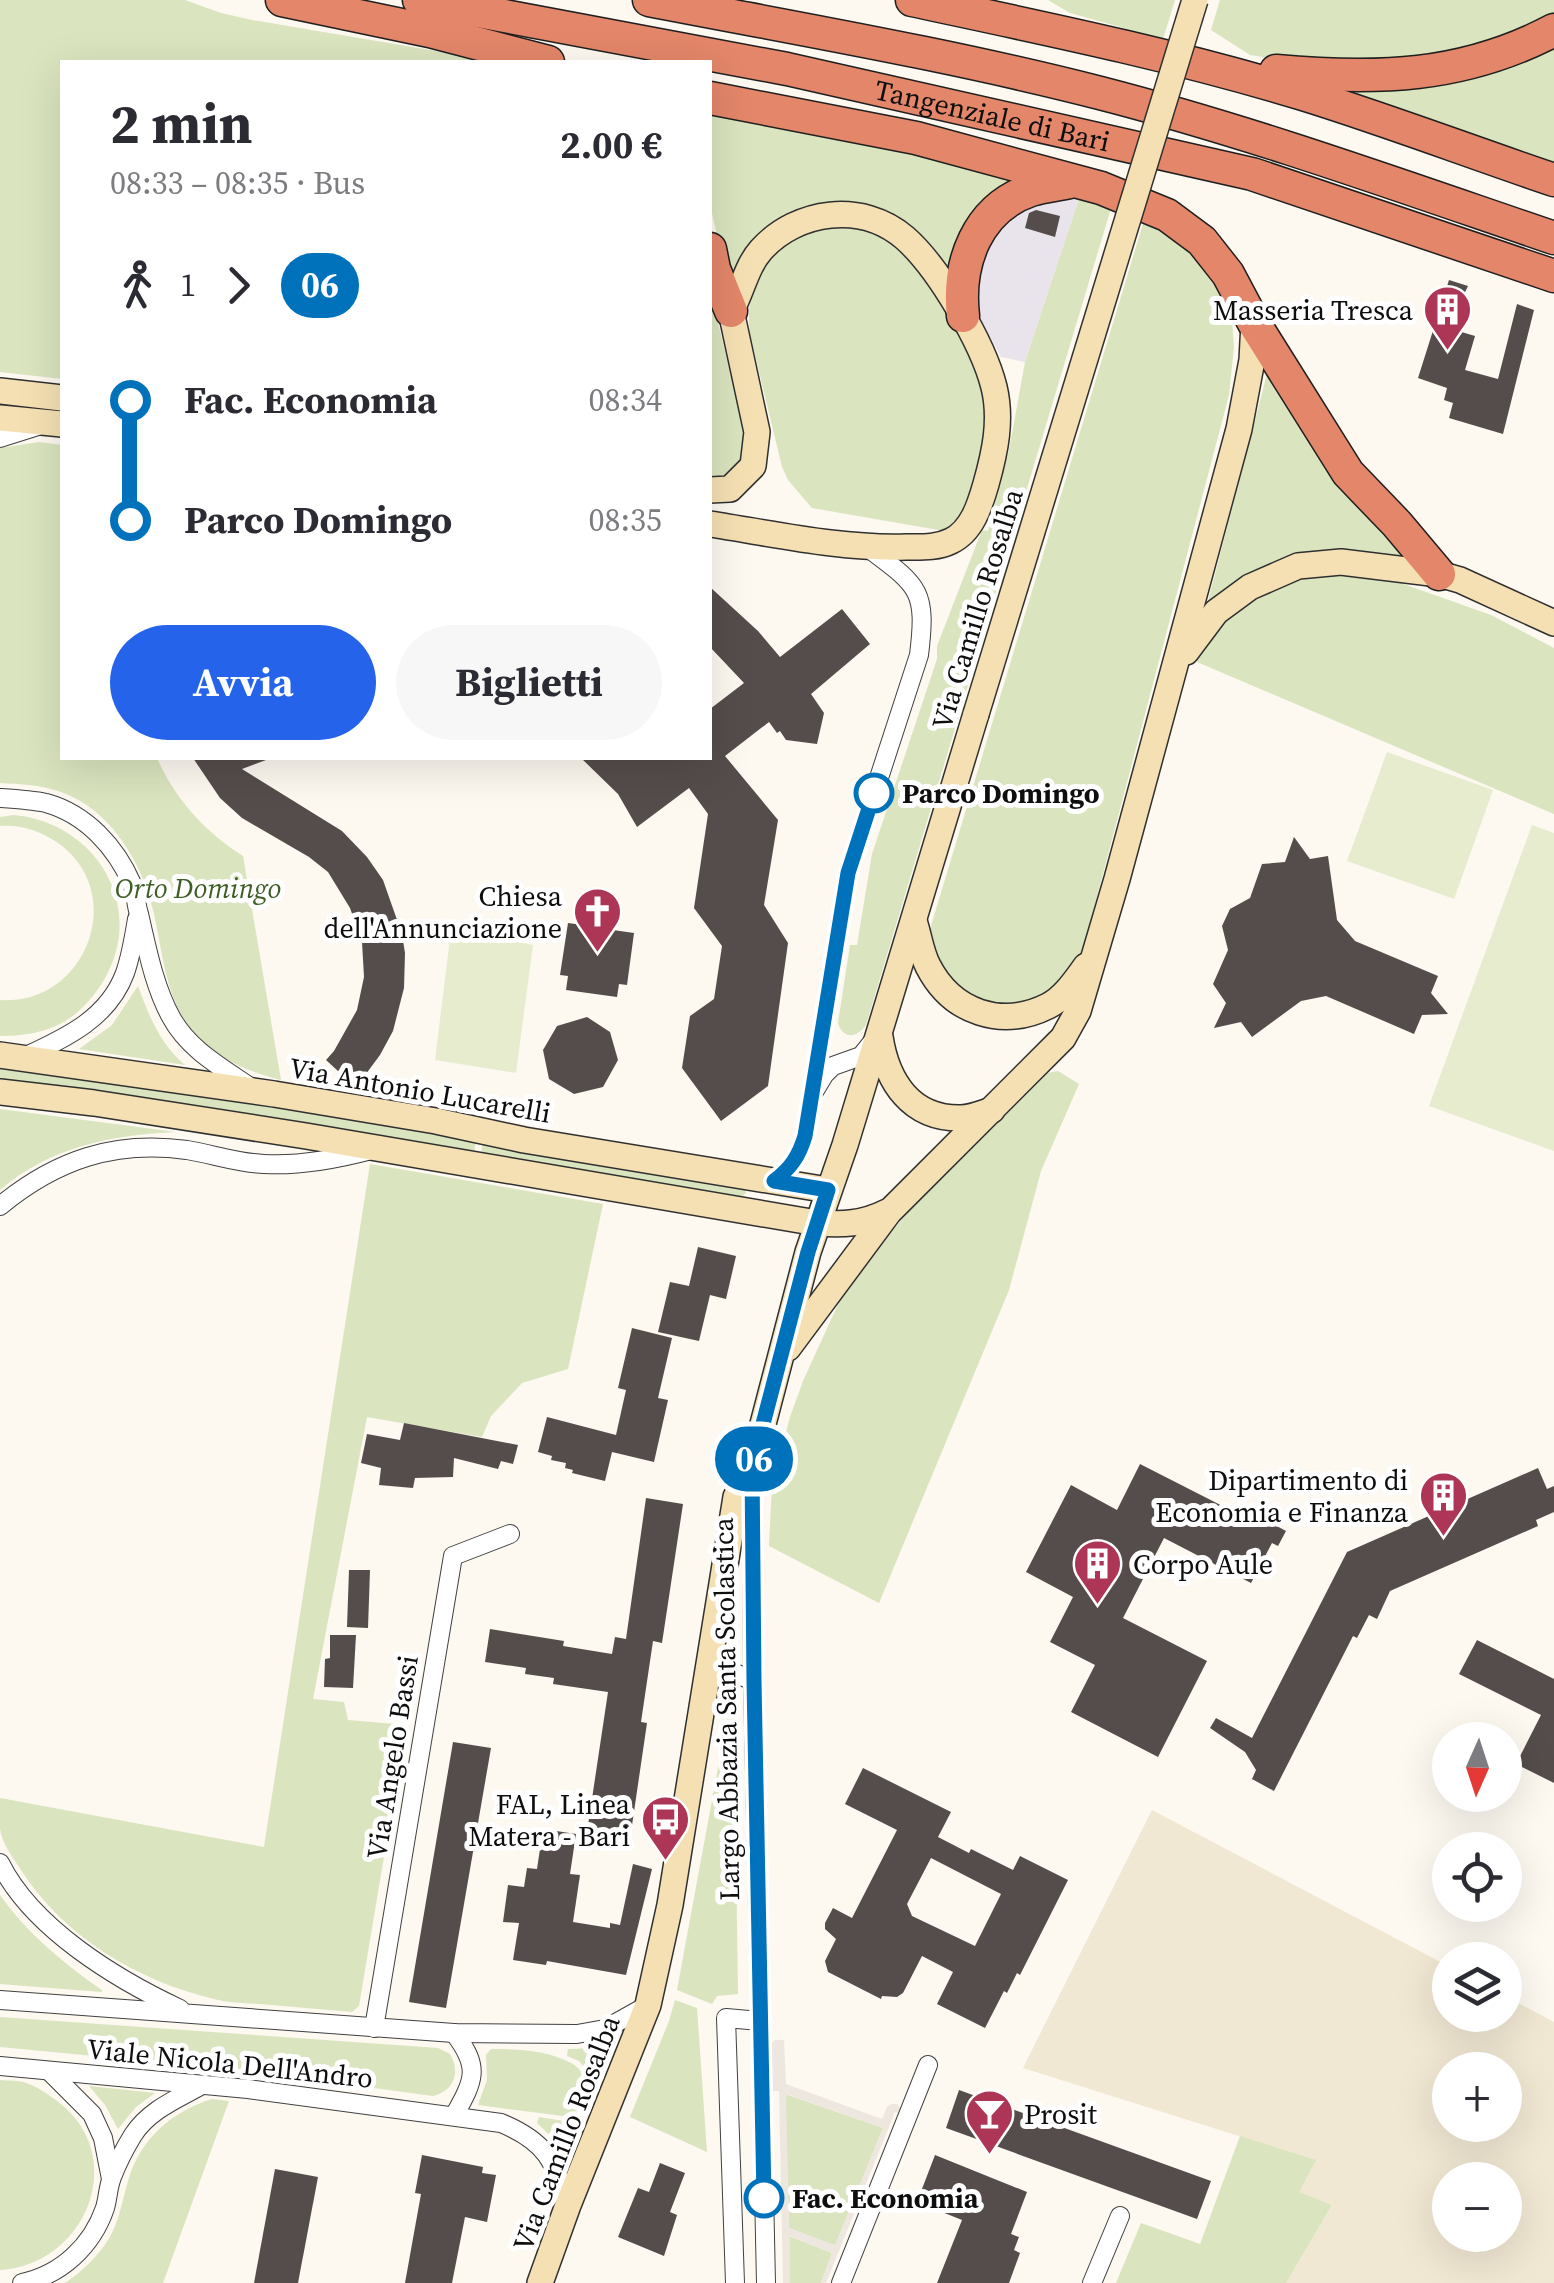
<!DOCTYPE html>
<html lang="it">
<head>
<meta charset="utf-8">
<style>
  :root { --surface:#fff; --page:#f7f7f7; --text:#2b2b33; --muted:#7c7c81; --accent:#2563eb }
  body { margin:0; font-family:"Source Serif 4",serif; background:var(--page); color:var(--text); height:100vh; display:flex; flex-direction:column; font-size:38px; white-space:nowrap }
  * { box-sizing:border-box; margin:0 }
  p { font-size:32px; color:var(--muted) }
  .icon { flex:none; width:55px; height:55px; fill:none; stroke:currentColor; stroke-width:2; stroke-linecap:round; stroke-linejoin:round }
  .map { position:relative; flex:1; overflow:hidden }
  .drawer { position:absolute; left:60px; top:60px; width:652px; height:700px; display:flex; flex-direction:column; background:var(--surface); border-radius:0px; box-shadow:0 10px 40px #0002 }
  .drawer>* { flex:none }
  .badge { padding:0 20px; border-radius:32px; font-size:35px; line-height:65px }
  .needle { width:65px; rotate:183deg }
  .controls { position:absolute; left:1432px; top:1722px; display:grid; gap:20px }
  .controls a { display:grid; place-items:center; width:90px; height:90px; border-radius:50%; background:var(--surface); box-shadow:0 10px 40px #0002; font-size:50px }
  .map>.badge { position:absolute; translate:-50% -50%; box-shadow:0 0 0 5px #fff }
  .legs { display:flex; align-items:center; gap:15px; height:110px; padding:0 50px; font-size:32px }
  .legs p { margin-inline-start:auto }
  .head { display:flex; align-items:center; justify-content:space-between; height:170px; padding:0 50px }
  h1 { font-size:55px; font-weight:700; line-height:75px }
  .action { display:flex; gap:20px; margin-top:auto; padding:20px 50px }
  .action a { flex:1; height:115px; border-radius:60px; background:var(--accent); color:#fff; font-size:40px; font-weight:700; line-height:115px; text-align:center }
  .action a+a { background:var(--page); color:var(--text) }
  ul { padding:0 50px; list-style:none }
  li { display:flex; align-items:center; gap:35px; height:120px; font-size:38px }
  li i { display:grid; place-items:center; width:15px; height:100%; margin:0 12px; background:currentColor }
  li i::after { content:''; width:25px; height:25px; margin:-12px; border:8px solid; border-radius:50%; background:var(--surface) }
  li p { margin-inline-start:auto }
  li:first-child i { background:linear-gradient(#0000 50%,currentColor 0) }
  li:last-child i { background:linear-gradient(currentColor 50%,#0000 0) }
  .map>svg:first-child { display:block }
</style>
</head>
<body>
<div class="map">
<svg width="1554" height="2283" viewBox="0 0 1554 2283">
  <rect width="100%" height="100%" fill="#fdf8f0"/>
  <polygon fill="#e9e3eb" points="1057,199 1079,199 1025,362 1001,357 981,320 977,305 981,258 1001,227 1017,214 1038,204"/>
  <path fill="#f1e8d3" fill-rule="evenodd" d="M1152,1810L1450,1967V2015H1505V1996L1554,2022V2283H1286L1332,2205L1298,2192L1315,2160L1023,2068ZM1450,2070H1505V2125H1450ZM1450,2180H1505V2235H1450Z"/>
  <g fill="#dae4be">
    <polygon points="0,0 185,0 221,13 252,20 501,62 62,62 62,379 0,372"/>
    <polygon points="1048,0 1175,0 1163,39 1070,13"/>
    <polygon points="1220,0 1554,0 1554,17 1516,34 1424,62 1323,67 1250,55 1211,30"/>
    <polygon points="1554,41 1554,164 1334,89"/>
    <path d="M710,107L1032,179L951,274L908,230L787,216C755,233 746,256 729,286L710,205Z"/>
    <path d="M1079,199L1112,205L866,1025C857,1038 843,1040 838,1023L850,945H857L872,854L937,659V646L982,530L988,531L1009,450L1025,362Z"/>
    <polygon points="1145,217 1191,248 1227,302 1232,320 1234,347 1229,395 1085,942 1077,964 1040,1002 990,1007 946,980 930,942 930,929"/>
    <path d="M822,227C846,227 868,227 889,239C920,258 971,351 983,386C987,399 987,418 986,432C983,466 967,503 950,532L812,508L788,480L782,467L750,334C745,296 757,259 792,238C801,233 813,231 822,227Z"/>
    <path d="M710,290L743,425C745,440 747,462 734,473C728,478 717,480 710,483Z"/>
    <polygon points="1268,370 1409,561 1359,553 1207,605"/>
    <path d="M39,442L62,445V758H157C175,799 205,832 243,856L281,1080C243,1070 207,1055 185,1021C164,987 162,947 153,910C141,861 111,810 61,792C41,785 21,784 0,783V448Z"/>
    <path d="M1309,573L1381,576L1491,615L1554,648V814L1197,662C1215,610 1262,592 1309,573Z"/>
    <path d="M14,815C96,823 147,906 104,980C93,998 79,1014 60,1024C42,1033 21,1036 0,1036V1000C86,1006 129,893 58,843C41,831 21,824 0,826V817Z"/>
    <path d="M138,986C149,1016 160,1044 185,1065L79,1049L112,1025Z"/>
    <polygon points="0,1066 250,1103 476,1141 474,1153 157,1100 0,1079"/>
    <polygon points="1058,1071 1079,1084 1041,1171 1009,1290 879,1603 769,1546 772,1485 790,1417 803,1381 840,1300 884,1240 922,1197 1048,1073"/>
    <path d="M0,1109L176,1132C111,1135 50,1147 0,1190Z"/>
    <polygon points="483,1142 744,1187 746,1193 740,1198 481,1154"/>
    <path d="M370,1164L603,1204L568,1369L522,1383L491,1416L482,1437L367,1417L313,1699L344,1702L348,1720L406,1725L359,2006L352,2012C321,2009 291,2007 260,2004C245,2003 229,2003 214,1999C138,1981 64,1937 21,1870C13,1858 2,1843 0,1829C0,1820 0,1808 0,1798L264,1847Z"/>
    <polygon points="727,1719 734,1720 738,1994 717,1996 712,2004 677,1990"/>
    <path d="M0,1895C27,1933 64,1964 102,1990V1992L0,1984Z"/>
    <polygon points="675,2000 697,2008 707,2152 630,2117 669,2021"/>
    <path d="M0,2017L438,2048L450,2054C461,2072 454,2091 433,2096L241,2070L0,2047Z"/>
    <polygon points="595,2048 602,2052 594,2072 588,2072 579,2061 567,2056 568,2049"/>
    <path d="M491,2049C517,2049 547,2050 571,2063C594,2075 592,2113 563,2116L478,2105L487,2080L486,2055Z"/>
    <path d="M0,2080C7,2081 16,2080 23,2082C35,2085 48,2094 57,2101C131,2156 86,2265 0,2270Z"/>
    <polygon points="89,2086 155,2093 136,2107 118,2129 105,2105"/>
    <polygon points="785,2094 883,2128 835,2246 789,2228"/>
    <path d="M212,2099L229,2101L163,2283H65C84,2270 101,2254 112,2233C120,2217 123,2198 128,2181C140,2139 171,2112 212,2099Z"/>
    <polygon points="539,2117 570,2122 574,2127 566,2145 558,2143 537,2123"/>
    <polygon points="1240,2136 1316,2160 1299,2192 1332,2205 1286,2283 1116,2283 1141,2223 1200,2244"/>
    <polygon points="789,2236 832,2253 821,2283 790,2283"/>
  </g>
  <g fill="#e8ecce">
    <polygon points="1387,752 1493,790 1454,899 1347,861"/>
    <polygon points="1532,825 1554,833 1554,1151 1429,1106"/>
    <polygon points="451,930 533,945 516,1073 435,1060"/>
  </g>
  <path fill="#ede7e0" fill-rule="evenodd" d="M775,2040H784L786,2084L882,2119L887,2107L891,2104H897L902,2110L901,2114L895,2112L826,2283H821L832,2253L790,2236V2283H783L779,2091H772L771,2044ZM786,2094L883,2128L835,2245L789,2228Z"/>
  <g fill="#554d4b" fill-rule="evenodd">
    <polygon points="1036,210 1060,216 1055,237 1025,228 1029,213"/>
    <polygon points="1449,280 1468,286 1448,328 1475,336 1465,370 1498,379 1517,304 1534,310 1503,434 1449,418 1453,403 1444,400 1447,388 1418,378"/>
    <polygon points="710,587 758,631 780,657 842,609 870,644 811,694 824,713 817,744 786,740 780,731 777,733 769,722 725,756 778,820 764,905 788,943 768,1086 721,1121 682,1068 690,1016 714,999 722,946 694,908 708,814 689,788 637,827 618,794 581,758 710,758 710,709 744,683 710,647"/>
    <polygon points="193,758 266,758 266,760 242,769 342,831 367,857 383,880 402,934 405,953 404,988 393,1031 380,1055 360,1082 355,1078 351,1083 326,1060 334,1051 357,1010 364,977 362,942 350,908 328,872 309,857 242,818 220,798"/>
    <polygon points="1294,837 1310,859 1328,856 1337,920 1355,941 1438,976 1431,993 1448,1014 1422,1015 1414,1034 1326,996 1301,1001 1252,1037 1241,1022 1214,1028 1226,1003 1213,984 1228,950 1222,926 1230,909 1250,898 1262,864 1285,862"/>
    <polygon points="593,906 616,909 613,930 634,933 627,985 619,984 617,997 566,990 568,976 560,975 568,923 590,926"/>
    <polygon points="587,1017 610,1032 618,1060 603,1087 574,1094 549,1079 543,1050 557,1026"/>
    <polygon points="698,1247 736,1256 726,1299 710,1295 699,1341 658,1332 670,1282 689,1286"/>
    <polygon points="632,1328 672,1338 658,1398 668,1400 654,1462 612,1452 605,1481 572,1473 573,1470 565,1468 566,1463 551,1460 552,1456 538,1452 547,1417 616,1435 626,1390 618,1388"/>
    <polygon points="404,1423 518,1445 513,1464 501,1461 498,1469 454,1458 453,1477 415,1478 413,1488 379,1485 381,1468 361,1463 367,1434 400,1440"/>
    <polygon points="1140,1464 1244,1517 1247,1510 1286,1531 1278,1546 1272,1543 1251,1583 1164,1538 1123,1618 1207,1661 1158,1757 1071,1712 1095,1665 1050,1642 1073,1597 1026,1572 1071,1485 1117,1510"/>
    <polygon points="1538,1468 1547,1489 1554,1486 1554,1512 1536,1520 1538,1526 1390,1591 1377,1619 1369,1615 1357,1638 1353,1636 1274,1791 1252,1779 1256,1770 1245,1752 1210,1728 1216,1718 1252,1738 1347,1552"/>
    <polygon points="646,1498 683,1504 662,1643 653,1641 641,1722 647,1723 630,1839 587,1832 608,1692 553,1684 554,1678 525,1674 526,1668 485,1662 490,1629 564,1641 563,1646 612,1654 615,1637 626,1639"/>
    <polygon points="349,1570 370,1570 368,1628 347,1627"/>
    <polygon points="330,1635 356,1635 353,1688 324,1687 325,1659 330,1658"/>
    <polygon points="1477,1640 1554,1679 1554,1783 1516,1764 1541,1715 1459,1674"/>
    <polygon points="453,1742 491,1748 446,2008 409,2002"/>
    <path d="M863,1768L951,1812L938,1837L969,1853L971,1849L1013,1870L1020,1856L1068,1880L1020,1975L1017,1973L1007,1993L1004,1991L985,2028L937,2004L953,1972L922,1956L903,1993L897,1997L882,1996L881,1999L828,1972L825,1961L836,1939L825,1929V1923L833,1908L852,1918L897,1830L845,1804ZM931,1858L1001,1894L975,1946L912,1916L907,1904Z"/>
    <polygon points="543,1829 576,1834 570,1874 580,1875 573,1922 610,1928 610,1923 620,1925 633,1864 652,1869 626,1975 547,1961 546,1965 513,1960 519,1923 503,1922 508,1885 524,1887 527,1868 537,1869"/>
    <polygon points="959,2090 1211,2181 1197,2219 946,2128"/>
    <polygon points="422,2155 483,2167 482,2173 496,2175 487,2222 465,2217 452,2283 405,2283 421,2194 415,2193"/>
    <polygon points="935,2155 1027,2192 1011,2234 1019,2237 1014,2250 1020,2253 1009,2283 937,2283 962,2220 917,2202"/>
    <polygon points="660,2163 685,2173 670,2212 677,2215 664,2256 618,2237 638,2188 649,2192"/>
    <polygon points="275,2169 318,2177 298,2283 254,2283"/>
  </g>
  <g fill="none" stroke-linecap="round" stroke-linejoin="round">
    <defs>
      <g id="street">
        <polyline points="0,438 38,426"/>
        <path d="M0,798C15,799 31,800 46,803C86,814 116,847 132,884C136,894 136,905 139,914C147,948 154,986 171,1017C188,1049 221,1067 250,1087"/>
        <path d="M24,1057C65,1038 108,1019 125,973C131,956 134,937 137,919"/>
        <polyline points="815,1090 824,1075 833,1066 861,1056 873,1041"/>
        <path d="M775,1181C791,1168 798,1156 805,1136L848,873L919,655C927,590 919,586 868,548"/>
        <path d="M0,1206C56,1160 114,1140 187,1150C212,1154 238,1163 264,1164C299,1166 337,1159 371,1150"/>
        <polyline points="752,1467 753,1681 766,2283"/>
        <polyline points="709,1671 735,1673 753,1681"/>
        <path d="M0,1863C32,1928 116,1979 180,2009"/>
        <polyline points="0,2000 454,2033 577,2034 605,2029 648,2005"/>
        <polyline points="374,2028 453,1556 510,1534"/>
        <path d="M454,2033C481,2068 474,2080 454,2116"/>
        <path d="M0,2066L248,2089L501,2123C547,2142 553,2160 568,2205"/>
        <polyline points="49,2071 92,2114 103,2138 111,2179"/>
        <path d="M22,2283C61,2275 92,2246 105,2208C108,2198 108,2187 112,2177C117,2164 125,2148 133,2135C149,2110 177,2099 202,2085"/>
        <polyline points="735,2283 726,2018 760,2021"/>
        <polyline points="841,2283 928,2065"/>
        <polyline points="1092,2283 1120,2216"/>
      </g>
      <g id="secondary">
        <polyline points="0,391 62,398"/>
        <polyline points="0,418 62,424"/>
        <path d="M710,490L730,489L753,466L757,432L731,311C742,291 746,267 761,250C797,210 862,201 905,238C938,267 983,343 994,387C1002,420 995,452 986,484C980,505 972,531 951,541C937,548 921,547 906,547C841,549 775,534 710,524"/>
        <polyline points="1186,652 1216,612 1250,587 1298,566 1341,562 1439,574 1460,580 1554,623"/>
        <path d="M914,921C919,936 921,953 928,966C952,1013 1002,1029 1048,1006C1064,998 1075,981 1086,966"/>
        <path d="M880,1037C887,1082 911,1119 961,1118C971,1118 983,1113 992,1110"/>
        <polyline points="0,1055 274,1094 436,1121 524,1140 828,1190"/>
        <path d="M0,1092L94,1103L306,1136L817,1223C843,1225 863,1224 887,1212"/>
        <polyline points="788,1348 889,1212 1063,1038 1078,1011 1117,879 1239,429 1252,360 1254,323"/>
        <polyline points="540,2283 568,2205 648,2005 670,1905 736,1497 752,1466 808,1252 845,1145 976,714"/>
      </g>
      <g id="highway">
        <polyline points="282,0 430,31 548,62"/>
        <path id="s1" d="M419,0L787,69L1252,174L1554,276"/>
        <path d="M649,0C799,29 952,55 1100,93C1255,133 1404,187 1554,238"/>
        <path d="M912,0C1043,28 1175,55 1303,94C1387,120 1471,152 1554,180"/>
        <path d="M1276,71C1376,80 1463,78 1554,30"/>
        <polyline points="710,98 916,138 1101,188 1167,215 1202,241 1228,274 1254,323 1348,473 1397,524 1439,574"/>
        <polyline points="710,249 714,269 731,311"/>
        <path d="M963,316C957,263 977,208 1031,190C1043,186 1057,185 1070,182"/>
      </g>
    </defs>
    <use href="#street" stroke="#414141" stroke-width="20"/>
    <use href="#secondary" stroke="#303030" stroke-width="28"/>
    <use href="#highway" stroke="#1f1f1f" stroke-width="35"/>
    <use href="#street" stroke="#fff" stroke-width="18"/>
    <use href="#secondary" stroke="#f5e0b3" stroke-width="25"/>
    <use href="#highway" stroke="#e38669" stroke-width="32"/>
    <defs>
      <polyline id="secondary-bridge" points="976,714 1195,0"/>
    </defs>
    <use href="#secondary-bridge" stroke="#303030" stroke-width="28" stroke-linecap="butt"/>
    <use href="#secondary-bridge" stroke="#f5e0b3" stroke-width="25"/>
  </g>
  <g fill="none" stroke-linecap="round" stroke-linejoin="round">
    <defs>
      <path id="line-1" d="M764,2198L754,1681L752,1466L808,1252L828,1190L774,1181C791,1168 799,1156 805,1136L848,873L874,793"/>
    </defs>
    <use href="#line-1" stroke="#fff" stroke-width="22"/>
    <use href="#line-1" stroke="#0072bc" stroke-width="15"/>
  </g>
  <defs>
    <symbol id="building-pin" viewBox="-11 -11 22 30"><path d="M0 17L-7.5 6A9.5 9.5 0 1 1 7.5 6Z" fill="#ad3656" stroke="#fff"/><path d="M-4-6H4V6H1V3H-1V6H-4ZM-2.5-4.3h1.7v1.8h-1.7ZM.8-4.3h1.7v1.8H.8ZM-2.5-1h1.7V.8h-1.7ZM.8-1h1.7V.8H.8Z" fill="#fff"/></symbol>
    <symbol id="church-pin" viewBox="-11 -11 22 30"><path d="M0 17L-7.5 6A9.5 9.5 0 1 1 7.5 6Z" fill="#ad3656" stroke="#fff"/><path d="M-1.2-6h2.4v3.5h3.3v2.4h-3.3V6h-2.4V-.1h-3.3v-2.4h3.3Z" fill="#fff"/></symbol>
    <symbol id="bus-pin" viewBox="-11 -11 22 30"><path d="M0 17L-7.5 6A9.5 9.5 0 1 1 7.5 6Z" fill="#ad3656" stroke="#fff"/><path d="M-5-6H5V4H4V6H2V4H-2V6H-4V4H-5ZM-3.5-4V0h7V-4ZM-3.5 1.2v1.5H-2V1.2ZM2 1.2v1.5H3.5V1.2Z" fill="#fff"/></symbol>
    <symbol id="bar-pin" viewBox="-11 -11 22 30"><path d="M0 17L-7.5 6A9.5 9.5 0 1 1 7.5 6Z" fill="#ad3656" stroke="#fff"/><path d="M-6-5H6L.8 .8V4.5H3.5V6h-7V4.5H-.8V.8Z" fill="#fff"/></symbol>
  </defs>
  <g fill-rule="evenodd">
    <use href="#building-pin" x="1420" y="282" width="55" height="75"/>
    <use href="#church-pin" x="570" y="884" width="55" height="75"/>
    <use href="#building-pin" x="1416" y="1468" width="55" height="75"/>
    <use href="#building-pin" x="1070" y="1536" width="55" height="75"/>
    <use href="#bus-pin" x="638" y="1792" width="55" height="75"/>
    <use href="#bar-pin" x="962" y="2086" width="55" height="75"/>
  </g>
  <g fill="#fff" stroke="#0072bc" stroke-width="5">
    <circle cx="874" cy="793" r="18"/>
    <circle cx="764" cy="2198" r="18"/>
  </g>
  <g text-anchor="middle" stroke-width="10" stroke-linejoin="round" paint-order="stroke">
    <g font-size="28" fill="#0e0e0e" stroke="#fff">
      <text dy="10" stroke="none"><textPath href="#s1" startOffset="585">Tangenziale di Bari</textPath></text>
      <text transform="translate(977 609) rotate(-73)" y="10">Via Camillo Rosalba</text>
      <text transform="translate(420 1090) rotate(10)" y="10">Via Antonio Lucarelli</text>
      <text transform="translate(726 1709) rotate(-91)" y="10">Largo Abbazia Santa Scolastica</text>
      <text transform="translate(392 1757) rotate(-81)" y="10">Via Angelo Bassi</text>
      <text transform="translate(230 2063) rotate(6)" y="10">Viale Nicola Dell'Andro</text>
      <text transform="translate(566 2133) rotate(-69)" y="10">Via Camillo Rosalba</text>
    </g>
    <g font-size="28" fill="#0e0e0e" stroke="#fff" text-anchor="end">
      <text x="1413" y="320">Masseria Tresca</text>
      <text x="562" y="906">Chiesa<tspan x="562" dy="32">dell'Annunciazione</tspan></text>
      <text x="1408" y="1490">Dipartimento di<tspan x="1408" dy="32">Economia e Finanza</tspan></text>
      <text x="1133" y="1574" text-anchor="start">Corpo Aule</text>
      <text x="630" y="1814">FAL, Linea<tspan x="630" dy="32">Matera - Bari</tspan></text>
      <text x="1024" y="2124" text-anchor="start">Prosit</text>
    </g>
    <g font-size="28" font-weight="bold" fill="#0e0e0e" stroke="#fff" text-anchor="start">
      <text x="902" y="803">Parco Domingo</text>
      <text x="792" y="2208">Fac. Economia</text>
    </g>
    <g font-size="28" font-style="italic" fill="#3e5e26" stroke="#fff">
      <text x="198" y="898">Orto Domingo</text>
    </g>
  </g>
</svg>
<div class="controls">
<a><svg class="needle" viewBox="-14 -14 28 28"><path d="M0-13l5 13h-10z" fill="#e53935"/><path d="M0 13l5-13h-10z" fill="#7c7c81"/></svg></a>
<a><svg class="icon" aria-label="locate" viewBox="0 0 24 24"><circle cx="12" cy="12" r="6"/><path d="M12 2v4M12 18v4M2 12h4M18 12h4"/></svg></a>
<a><svg class="icon" aria-label="layers" viewBox="0 0 24 24"><path d="M12 4l9 5-9 5-9-5zM3 14l9 5 9-5"/></svg></a>
<a>+</a>
<a>−</a>
</div>
<b class="badge" style="left:754px;top:1459px;background:#0072bc;color:#fff">06</b>
<section class="drawer">
<div class="head"><div><h1>2 min</h1><p>08:33 – 08:35 · Bus</p></div><b>2.00 €</b></div>
<div class="legs"><svg class="icon" aria-label="walk" viewBox="0 0 24 24"><circle cx="13" cy="4" r="2"/><path d="M13 8l-2 6 4 7M11 14l-3 7M7 12l3-4h3l4 4"/></svg>1<svg class="icon" aria-label="forward" viewBox="0 0 24 24"><path d="M9 5l7 7-7 7"/></svg><b class="badge" style="background:#0072bc;color:#fff">06</b></div>
<ul>
<li><i style="color:#0072bc"></i><b>Fac. Economia</b><p>08:34</p></li>
<li><i style="color:#0072bc"></i><b>Parco Domingo</b><p>08:35</p></li>
</ul>
<div class="action"><a>Avvia</a><a>Biglietti</a></div>
</section>
</div>
</body>
</html>
